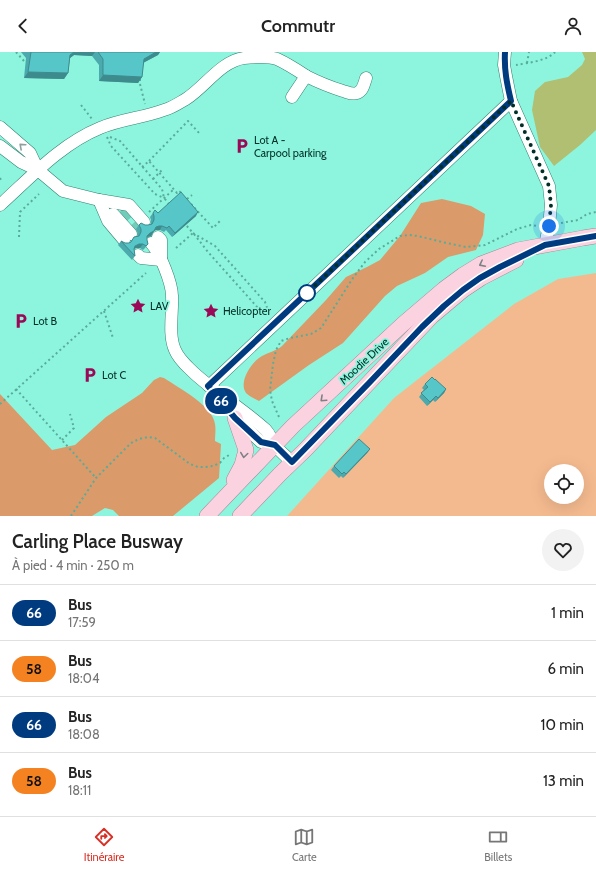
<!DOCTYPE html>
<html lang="fr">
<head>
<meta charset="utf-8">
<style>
  :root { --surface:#fff; --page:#f2f2f2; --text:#222; --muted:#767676; --line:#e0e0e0; --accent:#d93025 }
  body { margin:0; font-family:Cabin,sans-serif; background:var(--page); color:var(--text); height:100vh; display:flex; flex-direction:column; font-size:15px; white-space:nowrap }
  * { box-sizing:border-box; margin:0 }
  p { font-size:13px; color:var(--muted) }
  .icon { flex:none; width:22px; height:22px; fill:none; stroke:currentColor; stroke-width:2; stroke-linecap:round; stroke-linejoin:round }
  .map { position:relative; height:464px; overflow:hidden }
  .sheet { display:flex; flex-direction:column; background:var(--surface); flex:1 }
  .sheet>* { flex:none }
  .badge { padding:0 8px; border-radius:13px; font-size:14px; line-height:26px }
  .tools { position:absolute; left:544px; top:412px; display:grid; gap:8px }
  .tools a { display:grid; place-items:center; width:40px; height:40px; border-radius:50%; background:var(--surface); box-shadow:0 4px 16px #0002; font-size:20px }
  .you { position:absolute; width:20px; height:20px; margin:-10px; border:3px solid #fff; border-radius:50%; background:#1a73e8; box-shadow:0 0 0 6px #1a73e833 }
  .map>.badge { position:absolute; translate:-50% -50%; box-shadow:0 0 0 2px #fff }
  .round { display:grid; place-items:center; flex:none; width:42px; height:42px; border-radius:21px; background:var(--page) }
  .overview { display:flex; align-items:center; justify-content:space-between; height:68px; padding:0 12px }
  h1 { font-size:19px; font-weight:600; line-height:30px }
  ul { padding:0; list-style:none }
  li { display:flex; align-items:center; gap:12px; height:56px; padding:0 12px; border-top:1px solid var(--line) }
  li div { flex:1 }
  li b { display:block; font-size:15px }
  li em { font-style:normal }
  li .badge { min-width:44px; font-weight:700; text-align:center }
  header { display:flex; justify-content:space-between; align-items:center; height:52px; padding:0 12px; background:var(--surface); font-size:18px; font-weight:600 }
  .dock { display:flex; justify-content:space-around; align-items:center; height:56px; border-top:1px solid var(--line); background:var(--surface); font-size:11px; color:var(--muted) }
  .dock a { display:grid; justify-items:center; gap:2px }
  .dock .on { color:var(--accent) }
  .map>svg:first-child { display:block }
</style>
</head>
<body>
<header><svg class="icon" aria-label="back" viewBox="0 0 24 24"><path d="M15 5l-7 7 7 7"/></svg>Commutr<svg class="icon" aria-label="person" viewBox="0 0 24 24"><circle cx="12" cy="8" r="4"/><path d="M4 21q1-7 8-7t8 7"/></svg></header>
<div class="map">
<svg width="596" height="464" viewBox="0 0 596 464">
  <rect width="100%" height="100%" fill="#8df5dd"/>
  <path fill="#f4ba8f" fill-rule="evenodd" d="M596,221V464H287L394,346L514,252L558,227ZM551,419H577V445H551Z"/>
  <g fill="#db9a69">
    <path d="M442,147L471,154L485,162L483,183L476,198L448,205L425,221L397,234L385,244L343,291L309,313L259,349C255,347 249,344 246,341C238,330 252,309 262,304C269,300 276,299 282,294L326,248L346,225L367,215L380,208L400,184L421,151Z"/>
    <path d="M160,325L164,326C179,336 213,354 215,372C216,377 215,384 215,389L221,392L219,426L173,464H119L113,458L105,456L92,464H0V342L52,398L75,393L106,365L142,341L154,328Z"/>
  </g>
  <polygon fill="#b1bf73" points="582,0 596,0 596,78 580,93 554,114 540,95 532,58 535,39 545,30 568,25 582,13 585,7"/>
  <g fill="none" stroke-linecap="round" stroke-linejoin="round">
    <polyline stroke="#71cdb9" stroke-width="12" stroke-dasharray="12 6" stroke-linecap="butt" points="105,150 122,159 148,187"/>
    <defs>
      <g id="minor">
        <polyline points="505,0 504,13 506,24 511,49 549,134 551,153 549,174 545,193"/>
        <polyline points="292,45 306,24"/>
        <polyline points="0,75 30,101 38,118"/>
        <polyline points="0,94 21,110 38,118 63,139 99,148 129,153 144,170"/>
        <polyline points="99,148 108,169 124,188"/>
        <path d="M0,153C31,125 61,92 100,76C121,67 143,66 164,58C172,56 179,51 186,47C205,35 221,9 244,6C254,5 268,4 277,7C288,12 297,18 306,24C318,30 330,35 343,39C347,40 352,43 357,41C363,39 364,32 366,26"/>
        <polyline points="113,162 131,182"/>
        <polyline points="158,185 161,188 161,206"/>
        <path d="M151,191C160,201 172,231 172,244C173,260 168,283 175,298C179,308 187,314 194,321C217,342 243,357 266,378C270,382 271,388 275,393C279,399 287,405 292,410"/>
        <polyline points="138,203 141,206 161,208"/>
        <polyline points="209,334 511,49"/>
        <polyline points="236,366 261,390 275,393"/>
      </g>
      <g id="major">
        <polyline points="234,428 242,413 246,398 235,366"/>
        <polyline points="207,464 293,374 403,272 444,237 463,223 481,212 518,198 583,186 596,184"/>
        <polyline points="240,464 280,422 305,398 432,264 463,238 481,226 516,208"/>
      </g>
    </defs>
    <use href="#minor" stroke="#308271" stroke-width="13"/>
    <use href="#major" stroke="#a28692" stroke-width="16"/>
    <g stroke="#59ac9a" stroke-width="2" stroke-dasharray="2 3" stroke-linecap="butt">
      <polyline points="16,0 24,9"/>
      <polyline points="527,11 529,0"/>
      <path d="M516,13C527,11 547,9 555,0"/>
      <polyline points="140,27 140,32 145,52"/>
      <polyline points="81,53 92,67"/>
      <polyline points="107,85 111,94 155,142 164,146"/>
      <polyline points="110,85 120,89 162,137 164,146 169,152"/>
      <polyline points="149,109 188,69 200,82"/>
      <polyline points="142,115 149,109 177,141 179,139 183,142"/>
      <polyline points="0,126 1,128"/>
      <polyline points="153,127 162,118"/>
      <polyline points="187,147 192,143"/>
      <polyline points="191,152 213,176 220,169"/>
      <polyline points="149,160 174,137"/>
      <polyline points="561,171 578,168 587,162 596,160"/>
      <polyline points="193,181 215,194 265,250 269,261"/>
      <polyline points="194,182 208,200 258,256 269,262"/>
      <polyline points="19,185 20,160 39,142"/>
      <polyline points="176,196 193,181 186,173"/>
      <polyline points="104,259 113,286"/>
      <polyline points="16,337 96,426"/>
      <polyline points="0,352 146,221"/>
      <polyline points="279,365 272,349 270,338 273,312 276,298 281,289 290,286 311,282 321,276 353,226 365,210 379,197 400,184 409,183 418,184 442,190 466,195 485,193 517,177 531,173 537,174"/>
      <polyline points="62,388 74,376 70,362"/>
      <polyline points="71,464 96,426 131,391 139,387 148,385 155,386 190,412 198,415 205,415 213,414 220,411 224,406 231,402"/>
    </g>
    <use href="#minor" stroke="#fff" stroke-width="12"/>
    <use href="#major" stroke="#fbd3e0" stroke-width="15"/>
  </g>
  <g fill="#4baaad">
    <polygon points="21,0 160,0 158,3 143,11 142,25 138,31 99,29 99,13 92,4 74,3 70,6 68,21 64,27 24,26 26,6"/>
    <polygon points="153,161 158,161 196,164 172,185 166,178 164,180 160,178 156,178 154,179 151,184 147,185 147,188 148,192 145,196 143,198 140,196 136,196 134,197 135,204 132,208 118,193 121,189 125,191 129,191 131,190 134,185 138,184 138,181 136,177 139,173 148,173 151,172 151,168 150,165"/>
    <polygon points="425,332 446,337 444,341 435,350 433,348 427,354 419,345 424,338 422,336"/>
    <polygon points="370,397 367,401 343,426 341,424 339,426 331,418 334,414"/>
  </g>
  <g fill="#3d8b8d">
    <polygon points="74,0 95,0 92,4 74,3 66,9 70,3"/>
    <polygon points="156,0 160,0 158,3 139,13 144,7"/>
    <polygon points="28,20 68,21 64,27 24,26"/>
    <polygon points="103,23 142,25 138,31 99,29"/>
    <polygon points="198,160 196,164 172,185 175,181"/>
    <polygon points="159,174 162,174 160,178 156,178 153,179 156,175"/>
    <polygon points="154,179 151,184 147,185 144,188 150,181"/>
    <polygon points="139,192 143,192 140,196 136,196 132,198 135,194"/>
    <polygon points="446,337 444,341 435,350 438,346"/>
    <polygon points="436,344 433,348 427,354 430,350"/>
    <polygon points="370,397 367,401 343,426 346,422"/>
  </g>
  <g fill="#57c6c9" stroke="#3d8b8d">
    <polygon points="31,0 74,0 70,3 68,21 28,20"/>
    <polygon points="98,0 156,0 144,7 142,25 103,23 103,7"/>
    <polygon points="181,140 198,160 175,181 169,174 167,176 162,174 159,174 156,175 154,179 150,181 147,184 147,188 148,192 146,194 143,192 139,192 135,194 134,197 135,204 121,189 125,191 129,191 131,190 134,185 139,184 141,180 141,177 139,173 141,171 145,173 148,173 152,172 154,168 154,164 153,161 155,158 158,161"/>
    <polygon points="432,325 435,328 435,327 446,337 438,346 436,344 430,350 421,341 428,335 425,332"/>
    <polygon points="359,387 370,397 346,422 344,420 342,422 334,414"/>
  </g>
  <defs><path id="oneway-chevron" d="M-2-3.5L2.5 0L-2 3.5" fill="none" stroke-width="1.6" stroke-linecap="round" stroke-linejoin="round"/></defs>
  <use stroke="#8ca19e" href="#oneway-chevron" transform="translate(22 94) rotate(-138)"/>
  <g stroke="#7e8184">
    <use href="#oneway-chevron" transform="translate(482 212) rotate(153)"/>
    <use href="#oneway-chevron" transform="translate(323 347) rotate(137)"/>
    <use href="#oneway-chevron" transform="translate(244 403) rotate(98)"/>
  </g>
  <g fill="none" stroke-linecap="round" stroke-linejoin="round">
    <defs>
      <path id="line" d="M505,0C504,18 507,32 511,49L208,334L235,366L261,390L275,393L292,410L369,331L422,275L444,254L463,238L480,226L500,215L545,193L596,184"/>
    </defs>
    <use href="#line" stroke="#fff" stroke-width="9"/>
    <use href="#line" stroke="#003b80" stroke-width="6"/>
    <polyline stroke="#002f27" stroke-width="4" stroke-dasharray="0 7.2" points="307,241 306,242 511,49 549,134 551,153 549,174"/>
  </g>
  <defs>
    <symbol id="parking-bare" viewBox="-9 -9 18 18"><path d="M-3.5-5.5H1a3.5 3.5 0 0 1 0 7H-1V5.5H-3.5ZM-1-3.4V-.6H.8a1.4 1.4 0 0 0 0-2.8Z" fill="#9b0857" stroke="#8df5dd" stroke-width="2.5" paint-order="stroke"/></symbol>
    <symbol id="sight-bare" viewBox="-9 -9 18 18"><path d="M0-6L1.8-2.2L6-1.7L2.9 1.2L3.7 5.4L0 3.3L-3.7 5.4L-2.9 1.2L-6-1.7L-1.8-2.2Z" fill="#9b0857" stroke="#8df5dd" stroke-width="2.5" paint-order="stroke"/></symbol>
  </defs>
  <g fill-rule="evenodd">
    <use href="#parking-bare" x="231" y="83" width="22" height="22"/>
    <use href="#sight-bare" x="127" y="243" width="22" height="22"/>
    <use href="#sight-bare" x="200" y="248" width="22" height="22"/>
    <use href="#parking-bare" x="10" y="258" width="22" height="22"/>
    <use href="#parking-bare" x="79" y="312" width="22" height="22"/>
  </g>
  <circle fill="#fff" stroke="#003b80" stroke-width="2" cx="307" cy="241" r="8"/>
  <g text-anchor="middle" stroke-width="3.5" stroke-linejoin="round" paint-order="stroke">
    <g font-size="11" fill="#002f27" stroke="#8df5dd" text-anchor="start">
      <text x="254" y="92">Lot A -<tspan x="254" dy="13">Carpool parking</tspan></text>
      <text x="150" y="258">LAV</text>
      <text x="223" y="263">Helicopter</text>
      <text x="33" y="273">Lot B</text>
      <text x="102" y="327">Lot C</text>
    </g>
    <g font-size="11" fill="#002f27" stroke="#8df5dd">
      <text transform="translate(364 309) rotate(-43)" y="4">Moodie Drive</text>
    </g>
  </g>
</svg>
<div class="tools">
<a><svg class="icon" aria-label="locate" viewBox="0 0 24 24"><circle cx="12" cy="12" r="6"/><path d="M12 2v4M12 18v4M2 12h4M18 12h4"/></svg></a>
</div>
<div class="you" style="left:549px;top:174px"></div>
<b class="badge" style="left:221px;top:349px;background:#003b80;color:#fff">66</b>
</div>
<section class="sheet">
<div class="overview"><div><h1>Carling Place Busway</h1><p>À pied · 4 min · 250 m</p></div><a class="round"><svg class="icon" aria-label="heart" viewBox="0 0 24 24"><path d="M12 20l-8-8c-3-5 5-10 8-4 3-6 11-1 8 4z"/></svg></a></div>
<ul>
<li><span class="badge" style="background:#003b80;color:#fff">66</span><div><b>Bus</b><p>17:59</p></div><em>1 min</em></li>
<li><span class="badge" style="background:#f58220;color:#111">58</span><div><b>Bus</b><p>18:04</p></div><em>6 min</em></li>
<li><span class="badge" style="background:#003b80;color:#fff">66</span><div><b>Bus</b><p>18:08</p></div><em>10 min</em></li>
<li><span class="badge" style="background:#f58220;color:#111">58</span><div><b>Bus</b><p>18:11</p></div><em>13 min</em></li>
</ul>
</section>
<nav class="dock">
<a class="on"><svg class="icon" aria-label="directions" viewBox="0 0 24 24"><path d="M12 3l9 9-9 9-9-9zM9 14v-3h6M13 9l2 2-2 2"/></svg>Itinéraire</a>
<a><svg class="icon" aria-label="map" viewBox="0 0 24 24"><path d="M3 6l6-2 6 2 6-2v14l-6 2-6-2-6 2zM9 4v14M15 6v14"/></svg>Carte</a>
<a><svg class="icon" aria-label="tickets" viewBox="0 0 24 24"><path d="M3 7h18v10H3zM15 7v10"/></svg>Billets</a>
</nav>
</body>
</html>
